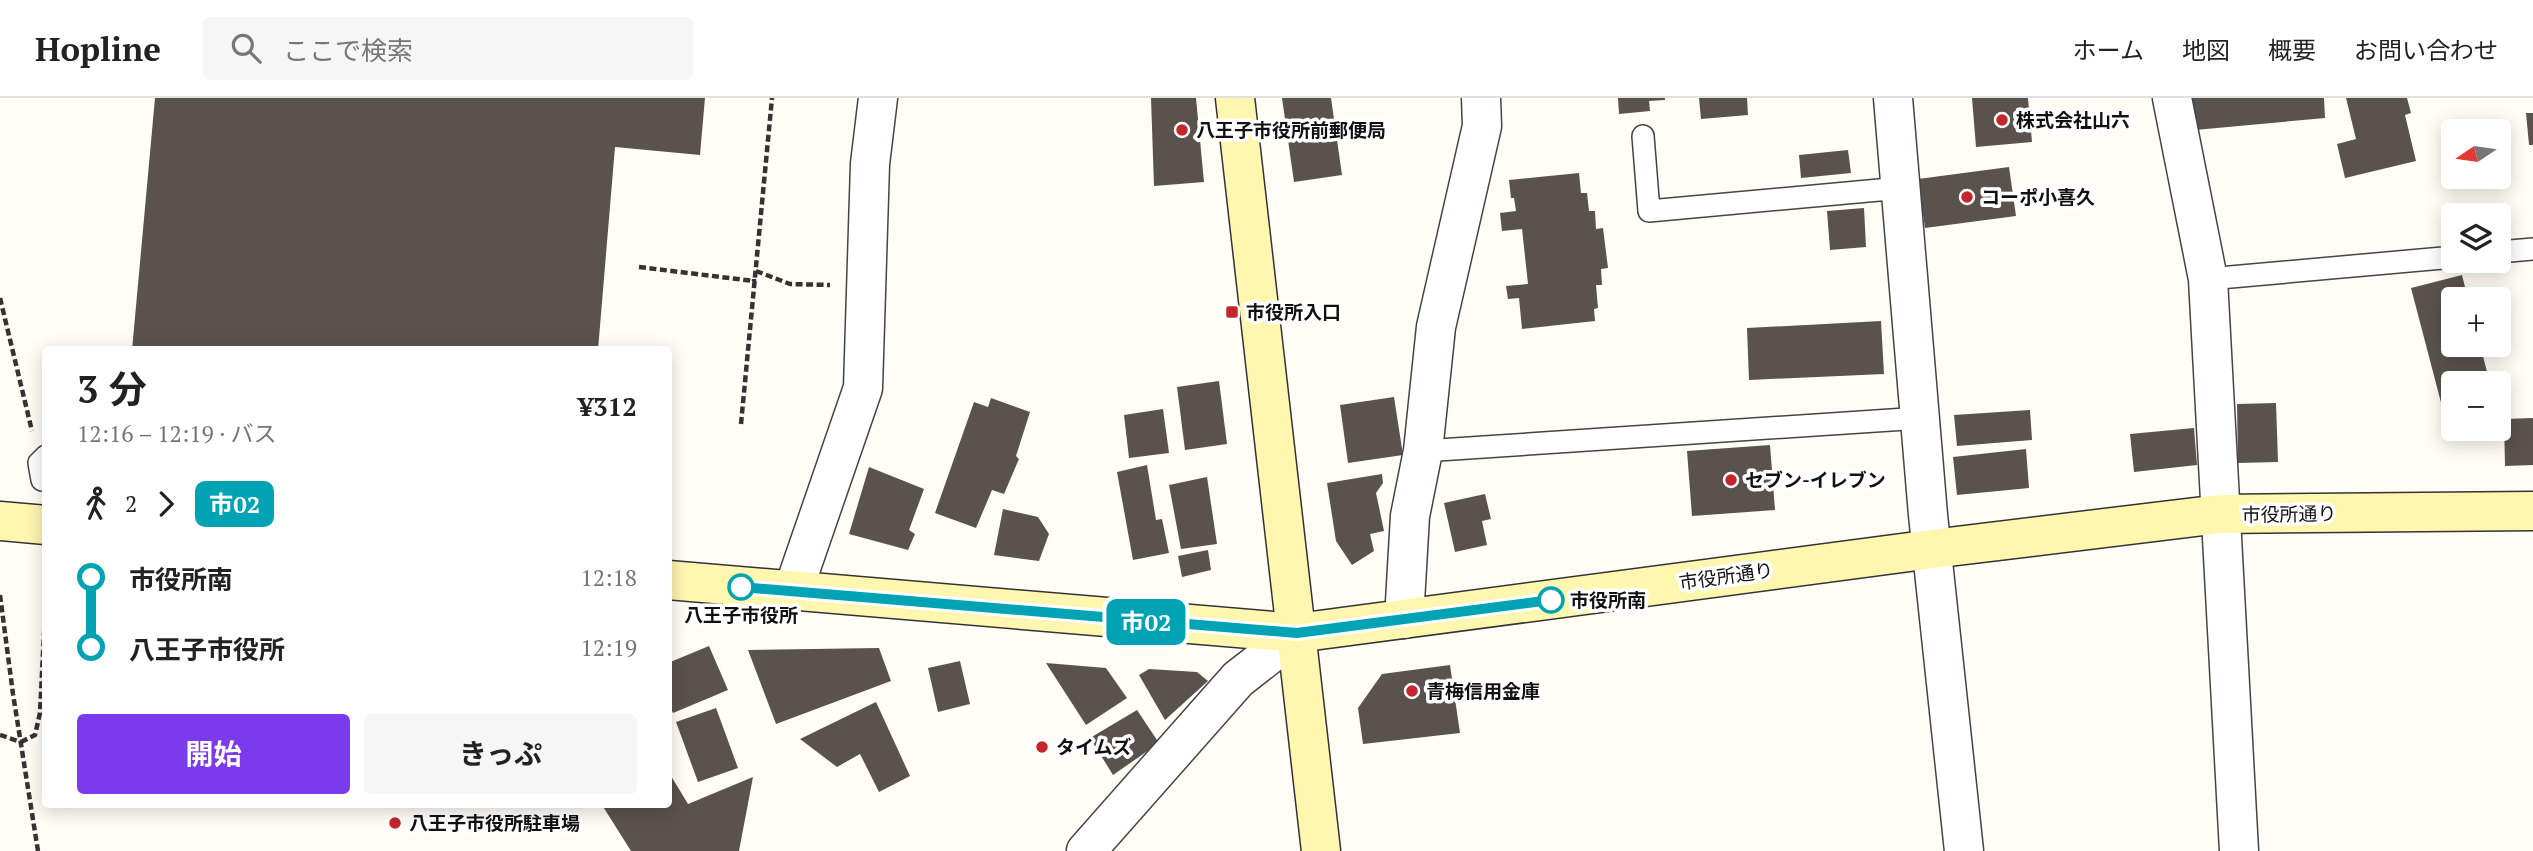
<!DOCTYPE html>
<html lang="ja">
<head>
<meta charset="utf-8">
<style>
  :root { --surface:#fff; --page:#f6f6f6; --text:#222; --muted:#767676; --line:#e0e0e0; --accent:#7c3aed }
  body { margin:0; font-family:"PT Serif","Noto Sans JP",serif; background:var(--page); color:var(--text); height:100vh; display:flex; flex-direction:column; font-size:26px; white-space:nowrap }
  * { box-sizing:border-box; margin:0 }
  p { font-size:23px; color:var(--muted) }
  .icon { flex:none; width:38px; height:38px; fill:none; stroke:currentColor; stroke-width:2; stroke-linecap:round; stroke-linejoin:round }
  .map { position:relative; flex:1; overflow:hidden }
  .panel { position:absolute; left:42px; top:248px; width:630px; height:462px; display:flex; flex-direction:column; background:var(--surface); border-radius:7px; box-shadow:0 4px 18px #0003 }
  .panel>* { flex:none }
  .badge { padding:0 14px; border-radius:10px; font-size:24px; line-height:46px }
  .needle { width:46px; rotate:257deg }
  .controls { position:absolute; left:2441px; top:21px; display:grid; gap:14px }
  .controls a { display:grid; place-items:center; width:70px; height:70px; border-radius:7px; background:var(--surface); box-shadow:0 4px 18px #0003; font-size:35px }
  .map>.badge { position:absolute; translate:-50% -50%; box-shadow:0 0 0 4px #fff }
  .legs { display:flex; align-items:center; gap:10px; height:77px; padding:0 35px; font-size:23px }
  .legs p { margin-inline-start:auto }
  .summary { display:flex; align-items:center; justify-content:space-between; height:119px; padding:0 35px }
  h1 { font-size:38px; font-weight:700; line-height:52px }
  .cta { display:flex; gap:14px; margin-top:auto; padding:14px 35px }
  .cta a { flex:1; height:80px; border-radius:7px; background:var(--accent); color:#fff; font-size:28px; font-weight:700; line-height:80px; text-align:center }
  .cta a+a { background:var(--page); color:var(--text) }
  ul { padding:0 35px; list-style:none }
  li { display:flex; align-items:center; gap:24px; height:70px; font-size:26px }
  li i { display:grid; place-items:center; width:10px; height:100%; margin:0 9px; background:currentColor }
  li i::after { content:''; width:18px; height:18px; margin:-9px; border:5px solid; border-radius:50%; background:var(--surface) }
  li p { margin-inline-start:auto }
  li:first-child i { background:linear-gradient(#0000 50%,currentColor 0) }
  li:last-child i { background:linear-gradient(currentColor 50%,#0000 0) }
  header { display:flex; align-items:center; gap:42px; box-sizing:border-box; height:98px; padding:0 35px; background:var(--surface); border-bottom:2px solid var(--line) }
  header strong { font-size:33px }
  nav { display:flex; gap:38px; margin-inline-start:auto; font-size:24px }
  .search { width:490px; height:63px; background:var(--page); display:flex; align-items:center; gap:18px; box-sizing:border-box; padding:0 24px; border-radius:7px; color:var(--muted); font-size:26px }
  .map>svg:first-child { display:block }
</style>
</head>
<body>
<header>
<strong>Hopline</strong>
<div class="search"><svg class="icon" aria-label="search" viewBox="0 0 24 24"><circle cx="10" cy="10" r="6"/><path d="M15 15l6 6"/></svg>ここで検索</div>
<nav><a>ホーム</a><a>地図</a><a>概要</a><a>お問い合わせ</a></nav>
</header>
<div class="map">
<svg width="2533" height="753" viewBox="0 0 2533 753">
  <rect width="100%" height="100%" fill="#fffdf5"/>
  <g fill="#5a524d">
    <polygon points="155,0 705,0 700,57 615,49 598,252 132,252"/>
    <polygon points="1151,0 1196,0 1204,84 1154,88"/>
    <polygon points="1282,0 1331,0 1342,77 1294,84"/>
    <polygon points="1618,0 1665,0 1665,2 1649,3 1650,13 1619,16"/>
    <polygon points="1699,0 1747,0 1748,17 1701,21"/>
    <polygon points="1972,0 2028,0 2032,44 1976,49"/>
    <polygon points="2192,0 2324,0 2325,20 2195,32"/>
    <polygon points="2346,0 2407,0 2411,15 2405,17 2416,63 2345,80 2337,46 2356,41"/>
    <polygon points="2526,15 2533,15 2533,47 2529,47"/>
    <polygon points="1848,52 1851,75 1801,80 1799,57"/>
    <polygon points="2009,69 2016,118 1925,130 1918,81"/>
    <polygon points="1579,75 1581,95 1587,95 1589,113 1595,113 1596,131 1603,130 1608,170 1601,171 1602,187 1596,187 1598,210 1594,211 1595,223 1522,231 1519,200 1508,201 1506,188 1528,186 1522,131 1502,133 1500,115 1516,113 1514,100 1511,100 1509,82"/>
    <polygon points="1864,110 1866,149 1830,152 1827,113"/>
    <polygon points="2462,177 2468,201 2454,201 2454,247 2480,247 2490,285 2454,285 2454,331 2463,332 2449,335 2411,190"/>
    <polygon points="1881,223 1884,276 1749,282 1747,230"/>
    <polygon points="1219,283 1227,346 1185,352 1177,289"/>
    <polygon points="1394,299 1403,357 1348,365 1340,307"/>
    <polygon points="991,300 1030,314 1016,358 1019,361 1004,396 992,392 976,430 935,415 974,304 988,309"/>
    <polygon points="2276,305 2278,364 2238,365 2237,306"/>
    <polygon points="1163,311 1169,355 1129,360 1124,317"/>
    <polygon points="2030,312 2032,342 1957,348 1954,317"/>
    <polygon points="2533,320 2533,367 2505,368 2504,321"/>
    <polygon points="2194,330 2197,367 2134,374 2130,336"/>
    <polygon points="1770,347 1775,412 1692,418 1687,353"/>
    <polygon points="2026,351 2029,390 1957,397 1953,359"/>
    <polygon points="1147,367 1156,422 1162,421 1169,455 1133,462 1117,374"/>
    <polygon points="869,369 924,391 909,432 915,436 908,452 849,436"/>
    <polygon points="1382,376 1383,385 1376,395 1384,433 1370,436 1374,453 1352,467 1336,443 1327,385"/>
    <polygon points="1207,379 1217,446 1181,451 1169,387"/>
    <polygon points="1485,396 1491,421 1482,423 1487,447 1455,454 1444,405"/>
    <polygon points="1003,411 1038,419 1049,436 1039,463 994,457"/>
    <polygon points="1208,452 1211,472 1182,479 1178,458"/>
    <polygon points="709,548 728,592 673,615 668,605 668,565"/>
    <polygon points="879,550 891,583 776,626 748,552"/>
    <polygon points="960,563 970,606 938,614 928,570"/>
    <polygon points="1046,565 1106,570 1127,600 1086,627"/>
    <polygon points="1450,567 1460,635 1363,646 1358,610 1382,576"/>
    <polygon points="1149,571 1197,574 1208,583 1165,622 1139,577"/>
    <polygon points="876,604 910,678 879,694 860,656 837,669 800,641"/>
    <polygon points="716,610 738,670 698,684 676,624"/>
    <polygon points="1137,612 1159,645 1113,677 1090,640"/>
    <polygon points="668,673 688,706 753,679 739,753 631,753 602,707 668,707"/>
  </g>
  <g fill="none" stroke-linecap="round" stroke-linejoin="round">
    <defs>
      <g id="lane">
        <polyline points="1643,38 1649,113 1901,90"/>
        <polyline points="2499,154 2533,151"/>
        <polyline points="2208,181 2454,159"/>
        <polyline points="1423,353 1921,320"/>
        <polyline points="42,382 39,365 46,358"/>
      </g>
      <g id="street">
        <polyline points="1893,0 1928,417 1964,753"/>
        <polyline points="2172,0 2208,181 2239,753"/>
        <polyline points="793,493 863,290 870,66 878,0"/>
        <polyline points="1404,521 1410,418 1423,353 1436,229 1482,28 1481,0"/>
        <polyline points="1086,753 1238,581 1297,535"/>
      </g>
      <g id="secondary">
        <polyline points="1235,0 1321,753"/>
        <polyline points="0,423 46,427"/>
        <polyline points="668,482 1297,535 1932,451 2220,416 2533,413"/>
      </g>
    </defs>
    <use href="#lane" stroke="#444" stroke-width="24"/>
    <use href="#street" stroke="#444" stroke-width="41"/>
    <use href="#secondary" stroke="#333" stroke-width="41"/>
    <g stroke="#333" stroke-width="4.5" stroke-dasharray="7 3.5" stroke-linecap="butt">
      <polyline points="639,169 754,183 754,181"/>
      <polyline points="756,173 790,186 830,187"/>
      <polyline points="0,200 32,333"/>
      <polyline points="741,326 772,0"/>
      <polyline points="0,497 13,596 38,753"/>
      <polyline points="0,637 21,644"/>
      <polyline points="21,644 35,637 40,615 46,497"/>
    </g>
    <use href="#lane" stroke="#fff" stroke-width="21"/>
    <use href="#street" stroke="#fff" stroke-width="38"/>
    <use href="#secondary" stroke="#fff6b0" stroke-width="38"/>
  </g>
  <g fill="none" stroke-linecap="round" stroke-linejoin="round">
    <defs>
      <polyline id="line-1" points="741,489 1297,535 1551,502"/>
    </defs>
    <use href="#line-1" stroke="#fff" stroke-width="16"/>
    <use href="#line-1" stroke="#00a3b4" stroke-width="10"/>
  </g>
  <g fill="#c4262e" stroke="#fff" stroke-width="2.5">
    <circle cx="2002" cy="22" r="7"/>
    <circle cx="1182" cy="32" r="7"/>
    <circle cx="1967" cy="99" r="7"/>
    <rect x="1225" y="207" width="14" height="14" rx="3.5"/>
    <circle cx="1731" cy="382" r="7"/>
    <circle cx="1412" cy="593" r="7"/>
    <circle cx="1042" cy="649" r="7"/>
    <circle cx="395" cy="725" r="7"/>
  </g>
  <g fill="#fff" stroke="#00a3b4" stroke-width="3.5">
    <circle cx="741" cy="489" r="12"/>
    <circle cx="1551" cy="502" r="12"/>
  </g>
  <g text-anchor="middle" stroke-width="7" stroke-linejoin="round" paint-order="stroke">
    <g font-size="19" font-weight="bold" fill="#111" stroke="#fff" text-anchor="start">
      <text x="2016" y="29">株式会社山六</text>
      <text x="1196" y="39">八王子市役所前郵便局</text>
      <text x="1981" y="106">コーポ小喜久</text>
      <text x="1246" y="221">市役所入口</text>
      <text x="1745" y="389">セブン-イレブン</text>
      <text x="1426" y="600">青梅信用金庫</text>
      <text x="1056" y="656">タイムズ</text>
      <text x="409" y="732">八王子市役所駐車場</text>
    </g>
    <g font-size="19" fill="#111" stroke="#fff">
      <text transform="translate(2289 416) rotate(-1)" y="7">市役所通り</text>
      <text transform="translate(1726 478) rotate(-8)" y="7">市役所通り</text>
    </g>
    <g font-size="19" font-weight="bold" fill="#111" stroke="#fff" text-anchor="start">
      <text x="1570" y="509">市役所南</text>
      <text x="741" y="524" text-anchor="middle">八王子市役所</text>
    </g>
  </g>
</svg>
<div class="controls">
<a><svg class="needle" viewBox="-14 -14 28 28"><path d="M0-13l5 13h-10z" fill="#e53935"/><path d="M0 13l5-13h-10z" fill="#767676"/></svg></a>
<a><svg class="icon" aria-label="layers" viewBox="0 0 24 24"><path d="M12 4l9 5-9 5-9-5zM3 14l9 5 9-5"/></svg></a>
<a>+</a>
<a>−</a>
</div>
<b class="badge" style="left:1146px;top:524px;background:#00a3b4;color:#fff">市02</b>
<section class="panel">
<div class="summary"><div><h1>3 分</h1><p>12:16 – 12:19 · バス</p></div><b>¥312</b></div>
<div class="legs"><svg class="icon" aria-label="walk" viewBox="0 0 24 24"><circle cx="13" cy="4" r="2"/><path d="M13 8l-2 6 4 7M11 14l-3 7M7 12l3-4h3l4 4"/></svg>2<svg class="icon" aria-label="forward" viewBox="0 0 24 24"><path d="M9 5l7 7-7 7"/></svg><b class="badge" style="background:#00a3b4;color:#fff">市02</b></div>
<ul>
<li><i style="color:#00a3b4"></i><b>市役所南</b><p>12:18</p></li>
<li><i style="color:#00a3b4"></i><b>八王子市役所</b><p>12:19</p></li>
</ul>
<div class="cta"><a>開始</a><a>きっぷ</a></div>
</section>
</div>
</body>
</html>
